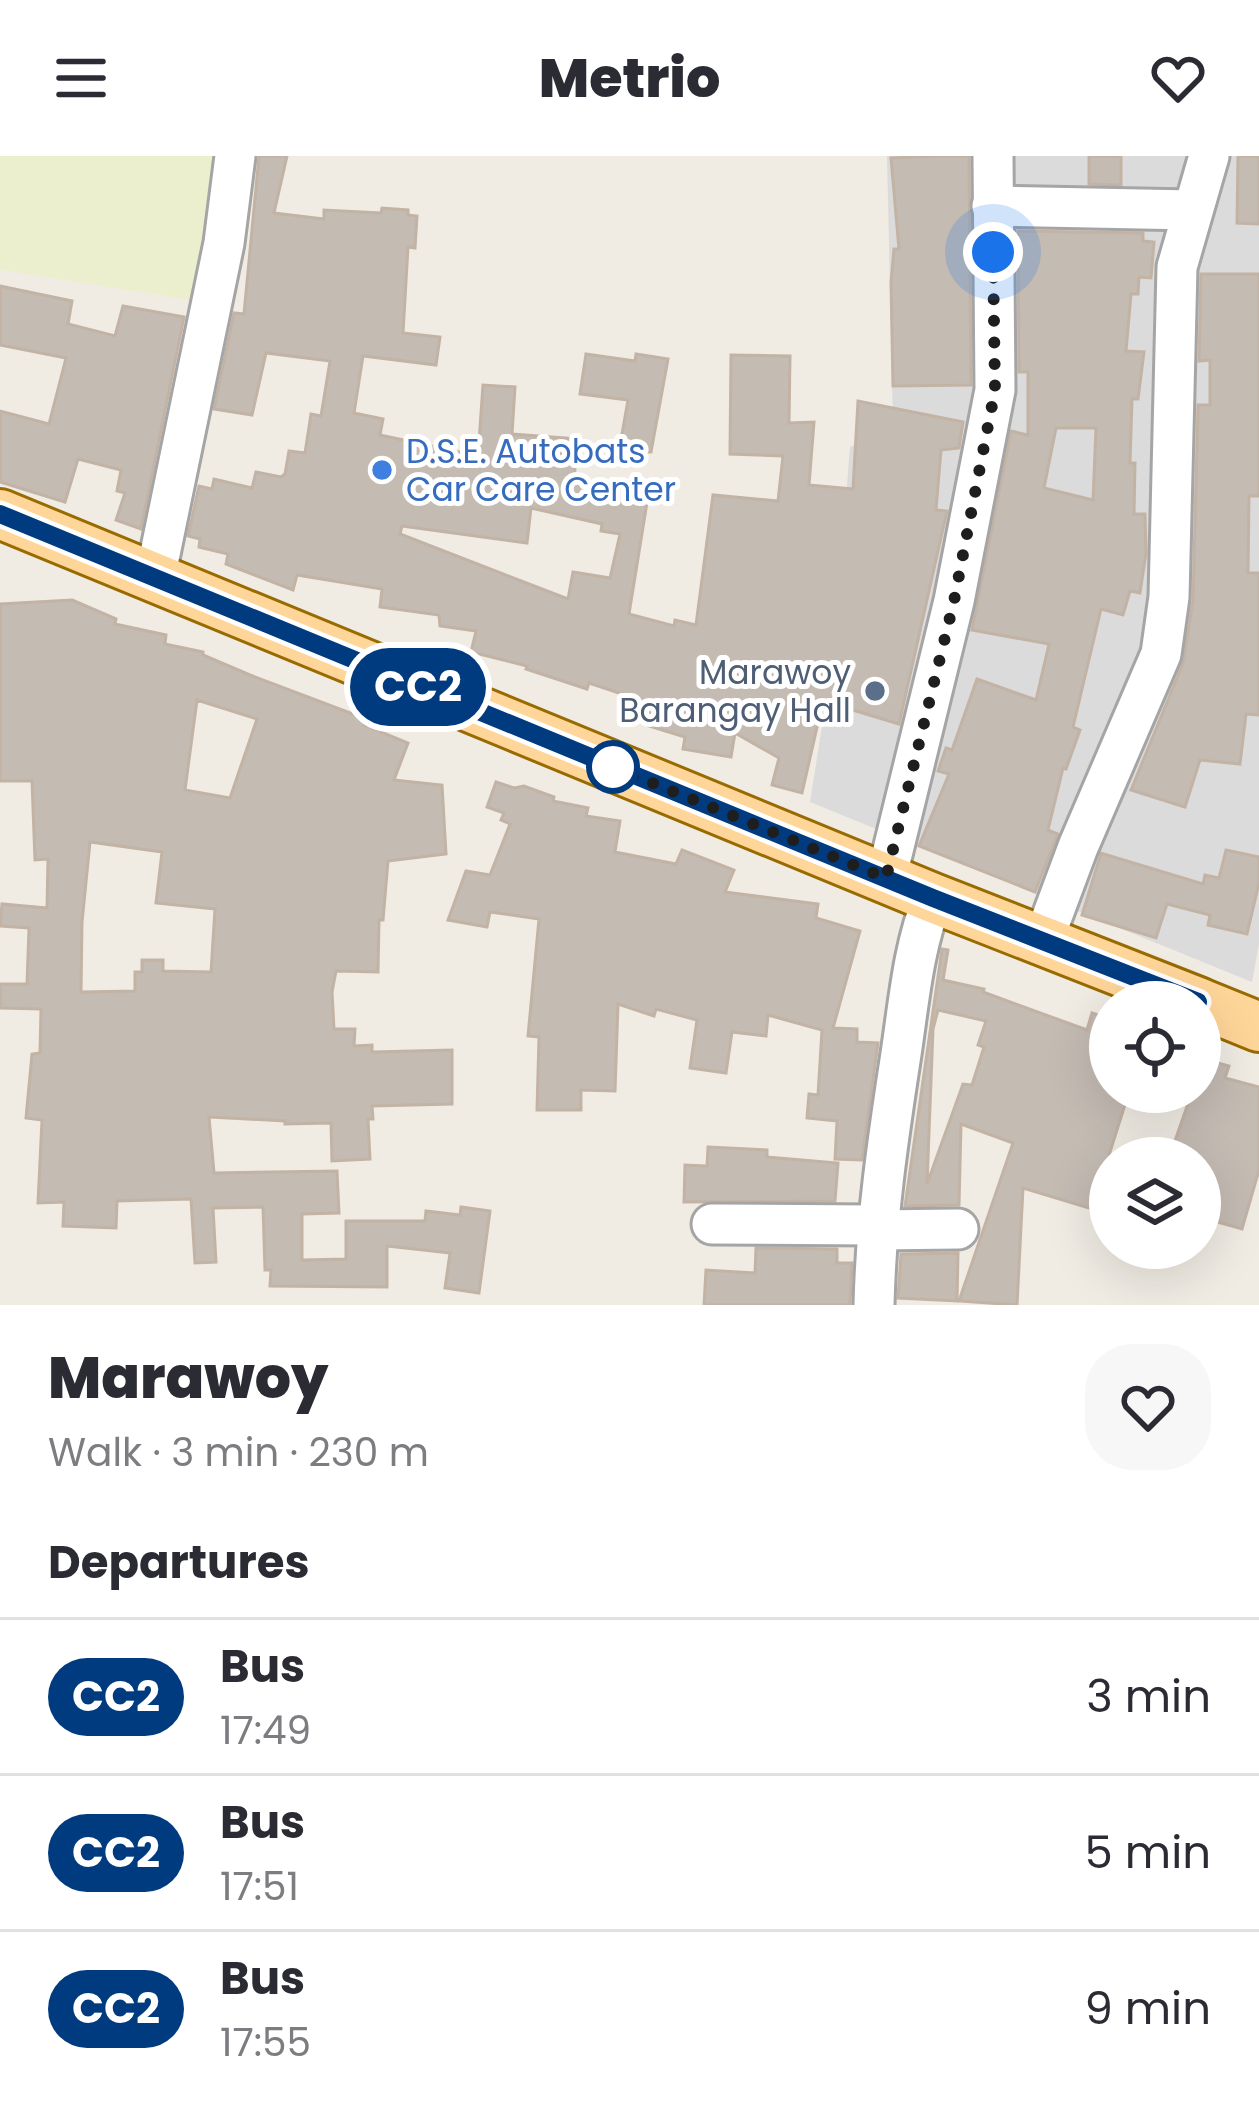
<!DOCTYPE html>
<html lang="en">
<head>
<meta charset="utf-8">
<style>
  :root { --surface:#fff; --page:#f7f7f7; --text:#2b2b33; --muted:#7c7c81; --line:#e1e1e2 }
  body { margin:0; font-family:Poppins,sans-serif; background:var(--page); color:var(--text); height:100vh; display:flex; flex-direction:column; font-size:45px; white-space:nowrap }
  * { box-sizing:border-box; margin:0 }
  p { font-size:39px; color:var(--muted) }
  .icon { flex:none; width:66px; height:66px; fill:none; stroke:currentColor; stroke-width:2; stroke-linecap:round; stroke-linejoin:round }
  .map { position:relative; height:1149px; overflow:hidden }
  .side { display:flex; flex-direction:column; background:var(--surface); flex:1 }
  .side>* { flex:none }
  .badge { padding:0 24px; border-radius:39px; font-size:42px; line-height:78px }
  .controls { position:absolute; left:1089px; top:825px; display:grid; gap:24px }
  .controls a { display:grid; place-items:center; width:132px; height:132px; border-radius:50%; background:var(--surface); box-shadow:0 12px 48px #0002; font-size:60px }
  .you { position:absolute; width:60px; height:60px; margin:-30px; border:9px solid #fff; border-radius:50%; background:#1a73e8; box-shadow:0 0 0 18px #1a73e833 }
  .map>.badge { position:absolute; translate:-50% -50%; box-shadow:0 0 0 6px #fff }
  h2 { padding:0 48px; font-size:45px; line-height:108px }
  .round { display:grid; place-items:center; flex:none; width:126px; height:126px; border-radius:48px; background:var(--page) }
  .overview { display:flex; align-items:center; justify-content:space-between; height:204px; padding:0 48px }
  h1 { font-size:57px; font-weight:800; line-height:90px }
  ul { padding:0; list-style:none }
  li { display:flex; align-items:center; gap:36px; height:156px; padding:0 48px; border-top:3px solid var(--line) }
  li div { flex:1 }
  li b { display:block; font-size:45px }
  li em { font-style:normal }
  li .badge { min-width:132px; font-weight:700; text-align:center }
  header { display:flex; justify-content:space-between; align-items:center; height:156px; padding:0 48px; background:var(--surface); font-size:54px; font-weight:800 }
  .map>svg:first-child { display:block }
</style>
</head>
<body>
<header><svg class="icon" aria-label="menu" viewBox="0 0 24 24"><path d="M4 6h16M4 12h16M4 18h16"/></svg>Metrio<svg class="icon" aria-label="heart" viewBox="0 0 24 24"><path d="M12 20l-8-8c-3-5 5-10 8-4 3-6 11-1 8 4z"/></svg></header>
<div class="map">
<svg width="1259" height="1149" viewBox="0 0 1259 1149">
  <rect width="100%" height="100%" fill="#f0ece4"/>
  <polygon fill="#dcdbdb" points="887,0 1259,0 1259,788 1252,826 810,646 834,494 850,291 893,270"/>
  <polygon fill="#ecefce" points="0,0 221,0 204,146 0,114"/>
  <g fill="#c4bbb3" stroke="#c2b3a5" stroke-width="3" fill-rule="evenodd">
    <path d="M259,0H287L274,57L324,63V54L381,57L382,52L408,54V59L417,60L415,92L408,91L403,177L440,181L436,209L363,200L354,257L383,263L380,279L478,300L483,229L515,231L512,278L577,283L574,327L649,334L629,458L674,470L675,464L696,469L713,339L778,345L783,300L730,298L731,199L790,200L789,267L814,266L809,329L853,333L858,245L963,266L959,292L941,294L936,354L947,355L899,568L823,545L802,637L772,629L779,602L735,577L731,601L683,593L685,581L649,570L651,564L635,559L640,544L589,527L587,533L526,513L527,510L471,496L476,475L440,470L439,459L380,451L382,433L297,419L293,434L226,408L228,398L199,391L200,383L188,380L199,330L212,333L214,323L252,332L256,316L281,321L285,318L289,295L305,297L311,258L321,260L330,205L266,197L252,259L214,253L234,157L244,158ZM531,352L602,368L601,375L620,378L610,422L573,416L568,443L400,378L402,370L527,387Z"/>
    <polygon points="937,0 969,0 971,229 893,230 891,126 894,93 899,93 891,2"/>
    <polygon points="1089,0 1121,0 1121,29 1089,28"/>
    <polygon points="1238,0 1259,0 1259,68 1237,67"/>
    <path d="M1018,75L1143,77V85L1154,86L1151,122L1139,121L1138,138H1131L1126,195L1144,196L1138,243H1132L1130,307H1135L1134,358H1145L1146,397L1140,437L1130,435L1123,459L1101,453L1073,571L1080,574L1066,613L1063,612L1048,674L1058,678L1035,736L919,690L949,618L938,615L946,592L952,594L977,523L1036,544L1049,488L972,474L1011,275L1028,279V216H1019ZM1056,272H1096L1093,344L1044,332Z"/>
    <polygon points="1201,118 1259,118 1259,340 1249,340 1248,417 1259,417 1259,559 1246,558 1240,608 1200,604 1185,651 1131,634 1183,507 1193,444 1198,249 1210,249 1210,204 1199,205"/>
    <polygon points="0,130 72,145 68,168 115,180 123,150 184,161 141,373 116,364 125,337 117,335 121,314 78,303 65,346 0,326 0,255 49,268 66,202 0,189"/>
    <polygon points="586,198 635,205 636,198 668,203 651,296 619,295 628,244 580,238"/>
    <path d="M72,444L116,463L115,468L166,479L165,488L203,496V499L250,519L366,563L364,569L408,587L394,624L442,629L446,698L388,705L383,764H379L378,816L336,815L332,836L334,873H355L354,890L372,889V896L452,894V948L372,950L373,963H368L370,1003L332,1005L331,967L285,968V965L209,961L214,1017L337,1015L339,1057L302,1058V1104L346,1103V1065H425L426,1055L460,1059L461,1051L490,1055L479,1137L445,1132L450,1097L387,1090V1131L270,1130L271,1114H265L263,1051L213,1052L216,1106L195,1107L191,1043L117,1045L116,1072L63,1070L64,1046L38,1047L42,964L26,962L32,898L40,897L41,853L0,852V828H27L29,772L0,770L2,748L47,752L48,703L35,704L32,625H0V448ZM197,544L257,563L230,642L185,634ZM90,686L162,696L156,747L215,753L211,816L163,815V804H142V816H135V835L81,836L82,766Z"/>
    <polygon points="496,626 514,632 524,630 554,641 553,645 588,652 586,660 620,665 615,696 676,708 682,694 734,714 725,736 818,748 816,762 860,775 833,872 857,873 857,886 878,887 862,1004 835,1003 837,965 807,962 809,938 818,939 822,874 768,859 766,880 732,876 726,917 690,912 697,864 656,853 654,860 618,848 615,935 581,934 581,954 537,954 539,881 528,880 539,763 490,756 487,771 448,764 466,715 490,719 510,668 501,664 504,657 487,651"/>
    <polygon points="1226,694 1259,701 1259,727 1247,778 1208,769 1210,759 1167,748 1156,782 1082,759 1101,697 1203,728 1205,719 1219,722"/>
    <path d="M942,793L948,794L943,824L984,833L983,836L1087,874L1092,857L1110,863V936H1129L1092,1053L1023,1032L1017,1149L959,1145L1013,987L961,968L959,1049L905,1050ZM938,854L986,865L978,889L984,891L972,929L963,928L927,1028L933,873Z"/>
    <polygon points="1200,902 1229,910 1225,922 1259,931 1259,1014 1242,1073 1200,1061 1200,1002 1169,1002 1192,936 1200,936"/>
    <polygon points="708,991 767,994 767,1001 838,1007 835,1045 684,1046 685,1009 707,1010"/>
    <polygon points="756,1092 837,1093 837,1107 852,1107 850,1149 704,1149 706,1114 755,1117"/>
    <polygon points="958,1097 957,1145 898,1142 901,1098"/>
  </g>
  <g fill="none" stroke-linecap="round" stroke-linejoin="round">
    <defs>
      <g id="minor">
        <polyline points="992,50 1192,54"/>
        <polyline points="155,422 224,87 235,0"/>
        <polyline points="886,723 954,445 995,234 993,0"/>
        <polyline points="1043,785 1078,691 1161,498 1169,441 1177,111 1209,0"/>
        <polyline points="712,1068 876,1069"/>
        <polyline points="876,1074 958,1073"/>
        <path d="M874,1149C876,1064 888,982 901,898C909,845 913,792 933,742"/>
      </g>
      <g id="major">
        <polyline points="0,358 933,742 1198,846"/>
        <polyline points="1200,847 1259,871"/>
      </g>
    </defs>
    <use href="#minor" stroke="#a5a5a5" stroke-width="45"/>
    <use href="#major" stroke="#986a00" stroke-width="54"/>
    <use href="#minor" stroke="#fff" stroke-width="39"/>
    <use href="#major" stroke="#ffd699" stroke-width="48"/>
  </g>
  <g fill="none" stroke-linecap="round" stroke-linejoin="round">
    <defs>
      <polyline id="line" points="0,358 933,742 1198,846"/>
    </defs>
    <use href="#line" stroke="#fff" stroke-width="27"/>
    <use href="#line" stroke="#003b80" stroke-width="18"/>
    <polyline stroke="#1e1e1e" stroke-width="12" stroke-dasharray="0 21.6" points="613,611 603,607 886,722 954,445 995,234 993,96"/>
  </g>
  <circle fill="#3f7fe0" stroke="#fff" stroke-width="4.5" cx="382" cy="314" r="12"/>
  <circle fill="#5c6f8a" stroke="#fff" stroke-width="4.5" cx="875" cy="535" r="12"/>
  <circle fill="#fff" stroke="#003b80" stroke-width="6" cx="613" cy="611" r="24"/>
  <g text-anchor="middle" stroke-width="10" stroke-linejoin="round" paint-order="stroke">
    <g font-size="33" fill="#366cbe" stroke="#fff" text-anchor="start">
      <text x="406" y="307">D.S.E. Autobats<tspan x="406" dy="38">Car Care Center</tspan></text>
    </g>
    <g font-size="33" fill="#4e5e75" stroke="#fff" text-anchor="end">
      <text x="851" y="528">Marawoy<tspan x="851" dy="38">Barangay Hall</tspan></text>
    </g>
  </g>
</svg>
<div class="controls">
<a><svg class="icon" aria-label="locate" viewBox="0 0 24 24"><circle cx="12" cy="12" r="6"/><path d="M12 2v4M12 18v4M2 12h4M18 12h4"/></svg></a>
<a><svg class="icon" aria-label="layers" viewBox="0 0 24 24"><path d="M12 4l9 5-9 5-9-5zM3 14l9 5 9-5"/></svg></a>
</div>
<div class="you" style="left:993px;top:96px"></div>
<b class="badge" style="left:418px;top:531px;background:#003b80;color:#fff">CC2</b>
</div>
<section class="side">
<div class="overview"><div><h1>Marawoy</h1><p>Walk · 3 min · 230 m</p></div><a class="round"><svg class="icon" aria-label="heart" viewBox="0 0 24 24"><path d="M12 20l-8-8c-3-5 5-10 8-4 3-6 11-1 8 4z"/></svg></a></div>
<h2>Departures</h2>
<ul>
<li><span class="badge" style="background:#003b80;color:#fff">CC2</span><div><b>Bus</b><p>17:49</p></div><em>3 min</em></li>
<li><span class="badge" style="background:#003b80;color:#fff">CC2</span><div><b>Bus</b><p>17:51</p></div><em>5 min</em></li>
<li><span class="badge" style="background:#003b80;color:#fff">CC2</span><div><b>Bus</b><p>17:55</p></div><em>9 min</em></li>
</ul>
</section>
</body>
</html>
